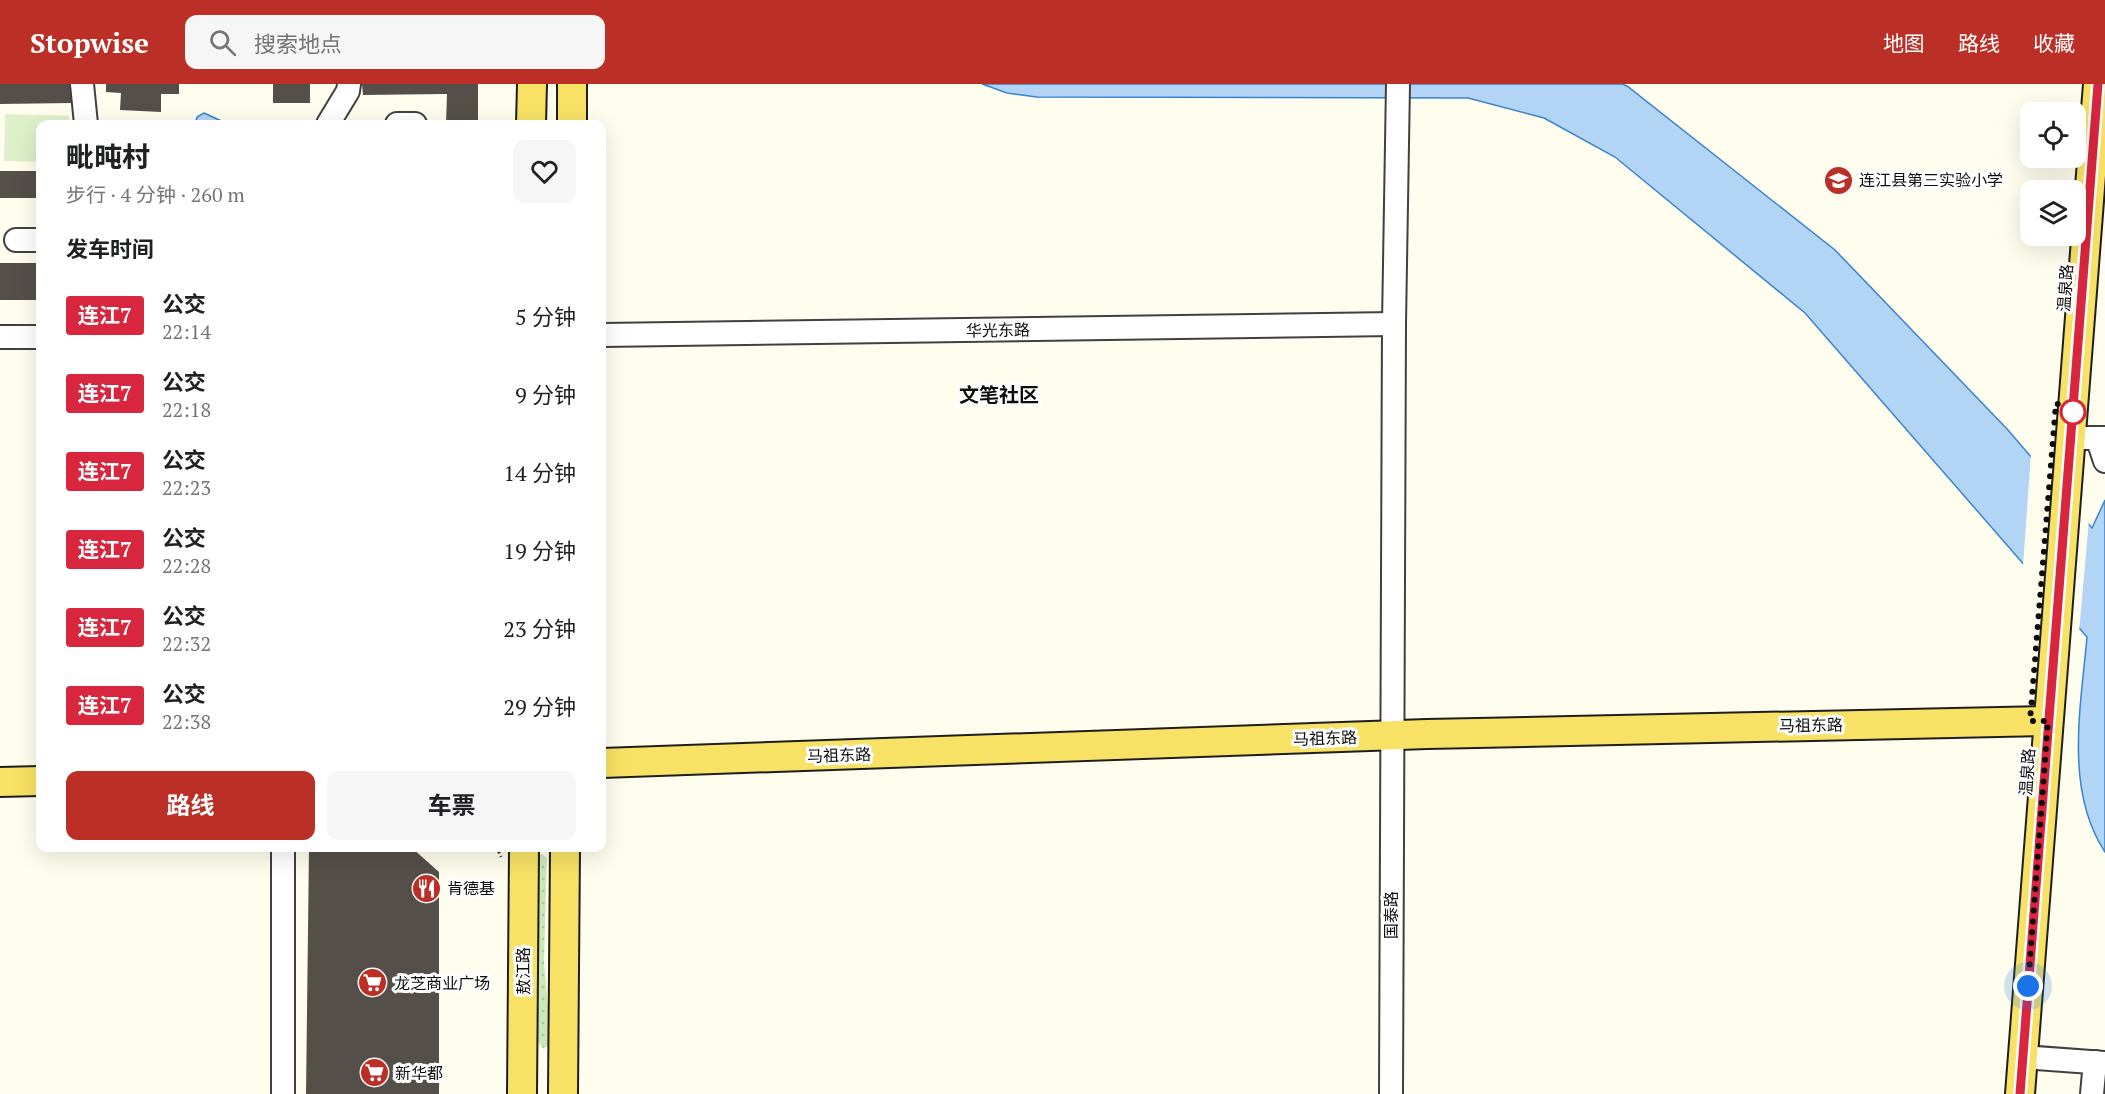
<!DOCTYPE html>
<html lang="zh">
<head>
<meta charset="utf-8">
<style>
  :root { --surface:#fff; --page:#f6f6f6; --text:#202124; --muted:#757577; --accent:#bb2f26 }
  body { margin:0; font-family:"PT Serif","Noto Sans SC",serif; background:var(--page); color:var(--text); height:100vh; display:flex; flex-direction:column; font-size:22px; white-space:nowrap }
  * { box-sizing:border-box; margin:0 }
  p { font-size:20px; color:var(--muted) }
  .icon { flex:none; width:33px; height:33px; fill:none; stroke:currentColor; stroke-width:2; stroke-linecap:round; stroke-linejoin:round }
  .map { position:relative; flex:1; overflow:hidden }
  .drawer { position:absolute; left:36px; top:36px; width:570px; height:732px; display:flex; flex-direction:column; background:var(--surface); border-radius:12px; box-shadow:0 6px 24px #0002 }
  .drawer>* { flex:none }
  .badge { padding:0 12px; border-radius:4px; font-size:21px; line-height:39px }
  .controls { position:absolute; left:2020px; top:18px; display:grid; gap:12px }
  .controls a { display:grid; place-items:center; width:66px; height:66px; border-radius:12px; background:var(--surface); box-shadow:0 6px 24px #0002; font-size:30px }
  .you { position:absolute; width:30px; height:30px; margin:-15px; border:4px solid #fff; border-radius:50%; background:#1a73e8; box-shadow:0 0 0 9px #1a73e833 }
  .map>.badge { position:absolute; translate:-50% -50%; box-shadow:0 0 0 3px #fff }
  h2 { padding:0 30px; font-size:22px; line-height:54px }
  .round { display:grid; place-items:center; flex:none; width:63px; height:63px; border-radius:12px; background:var(--page) }
  .summary { display:flex; align-items:center; justify-content:space-between; height:102px; padding:0 30px }
  h1 { font-size:28px; font-weight:700; line-height:45px }
  .button { display:flex; gap:12px; margin-top:auto; padding:12px 30px }
  .button a { flex:1; height:69px; border-radius:12px; background:var(--accent); color:#fff; font-size:24px; font-weight:700; line-height:69px; text-align:center }
  .button a+a { background:var(--page); color:var(--text) }
  ul { padding:0; list-style:none }
  li { display:flex; align-items:center; gap:18px; height:78px; padding:0 30px }
  li div { flex:1 }
  li b { display:block; font-size:22px }
  li em { font-style:normal }
  li .badge { min-width:66px; font-weight:700; text-align:center }
  header { display:flex; align-items:center; gap:36px; box-sizing:border-box; height:84px; padding:0 30px; background:var(--accent); color:#fff }
  header strong { font-size:28px }
  nav { display:flex; gap:33px; margin-inline-start:auto; font-size:21px }
  .search { width:420px; height:54px; background:var(--page); display:flex; align-items:center; gap:15px; box-sizing:border-box; padding:0 21px; border-radius:12px; color:var(--muted); font-size:22px }
  .map>svg:first-child { display:block }
</style>
</head>
<body>
<header>
<strong>Stopwise</strong>
<div class="search"><svg class="icon" aria-label="search" viewBox="0 0 24 24"><circle cx="10" cy="10" r="6"/><path d="M15 15l6 6"/></svg>搜索地点</div>
<nav><a>地图</a><a>路线</a><a>收藏</a></nav>
</header>
<div class="map">
<svg width="2105" height="1010" viewBox="0 0 2105 1010">
  <defs>
    <pattern id="grass-dots" width="8" height="8" patternUnits="userSpaceOnUse" patternTransform="scale(1.5)"><rect width="8" height="8" fill="#cce8b7"/><path d="M2 2h.1M6 6h.1" fill="none" stroke="#aec69c" stroke-width="1.8" stroke-linecap="round"/></pattern>
  </defs>
  <rect width="100%" height="100%" fill="#fffded"/>
  <polygon fill="url(#grass-dots)" points="541,770 547,774 544,878 551,956 549,962 543,964 536,956 538,773"/>
  <polygon fill="#def0c9" points="5,30 69,32 69,40 40,40 40,78 4,77"/>
  <g fill="#b2d5f5" stroke="#3a83cc" stroke-width="1.5">
    <path d="M982,0H1622L1627,2L1835,166L2008,346L2092,444L2105,416V768C2064,706 2081,622 2087,553L1805,229L1615,73L1544,34L1468,14L1037,13L1007,9Z"/>
    <polygon points="204,29 228,40 202,40 196,37 197,33"/>
  </g>
  <polygon fill="#fffded" points="2031,369 2089,436 2079,548 2023,482"/>
  <g fill="#554f49">
    <polygon points="0,0 71,0 72,19 0,20"/>
    <polygon points="106,0 179,0 179,10 161,10 161,28 120,26 121,9 106,8"/>
    <rect x="273" y="0" width="37" height="19"/>
    <polygon points="362,0 478,0 478,40 446,40 447,10 363,11"/>
    <rect x="0" y="87" width="40" height="27"/>
    <rect x="0" y="179" width="40" height="37"/>
    <polygon points="309,764 412,764 439,788 439,1010 306,1010"/>
  </g>
  <g fill="none" stroke-linecap="round" stroke-linejoin="round">
    <defs>
      <g id="minor">
        <polyline points="82,0 86,40"/>
        <polyline points="328,40 348,7 349,0"/>
        <polyline points="397,40 415,40"/>
        <polyline points="16,156 40,156"/>
        <polyline points="602,251 1394,240"/>
        <polyline points="0,253 40,253"/>
        <polyline points="2071,354 2105,354"/>
        <polyline points="2098,356 2105,377"/>
        <polyline points="2023,973 2105,979"/>
        <polyline points="283,1010 283,764"/>
        <polyline points="1391,1010 1394,240 1398,0"/>
        <polyline points="2092,1010 2095,978"/>
      </g>
      <g id="major">
        <polyline points="531,40 532,0"/>
        <polyline points="572,40 572,0"/>
        <polyline points="602,679 1427,650 2048,637"/>
        <polyline points="0,698 40,697"/>
        <polyline points="522,1010 524,764"/>
        <polyline points="563,1010 565,764"/>
        <polyline points="2020,1010 2098,0"/>
      </g>
    </defs>
    <use href="#minor" stroke="#404040" stroke-width="26"/>
    <use href="#major" stroke="#1e1e1e" stroke-width="32"/>
    <polyline stroke="#2f2f2f" stroke-width="3" stroke-dasharray="6 3" stroke-linecap="butt" points="497,764 501,773"/>
    <use href="#minor" stroke="#fff" stroke-width="22"/>
    <use href="#major" stroke="#f7e265" stroke-width="28"/>
  </g>
  <g fill="none" stroke-linecap="round" stroke-linejoin="round">
    <defs>
      <polyline id="line" points="2020,1010 2098,0"/>
    </defs>
    <use href="#line" stroke="#fff" stroke-width="14"/>
    <use href="#line" stroke="#d7263d" stroke-width="9"/>
    <polyline stroke="#0d0d0d" stroke-width="6" stroke-dasharray="0 10.8" points="2028,902 2048,637 2030,637 2056,319 2073,328"/>
  </g>
  <defs>
    <symbol id="school-disc" viewBox="-11 -11 22 22"><circle r="9.5" fill="#bb2f26" stroke="#fff"/><path d="M0-5L7-2L0 1L-7-2ZM-4 1L0 2.5L4 1V4Q0 6-4 4Z" fill="#fff"/></symbol>
    <symbol id="restaurant-disc" viewBox="-11 -11 22 22"><circle r="9.5" fill="#bb2f26" stroke="#fff"/><path d="M-5-6h1v4h1v-4h1v4h1v-4h1v5L-1.5 .5V6h-2V.5L-5-1ZM5-6V6H3V1.5H1.5Q1.5-4 5-6Z" fill="#fff"/></symbol>
    <symbol id="supermarket-disc" viewBox="-11 -11 22 22"><circle r="9.5" fill="#bb2f26" stroke="#fff"/><path d="M-6-5.5h2.5l.6 2H6L4.5 2H-2.5L-4.4-4H-6ZM-1.5 3.2a1.3 1.3 0 1 0 .1 0ZM3 3.2a1.3 1.3 0 1 0 .1 0Z" fill="#fff"/></symbol>
  </defs>
  <g fill-rule="evenodd">
    <use href="#school-disc" x="1822" y="80" width="33" height="33"/>
    <use href="#restaurant-disc" x="410" y="788" width="33" height="33"/>
    <use href="#supermarket-disc" x="356" y="882" width="33" height="33"/>
    <use href="#supermarket-disc" x="358" y="972" width="33" height="33"/>
  </g>
  <circle fill="#fff" stroke="#d7263d" stroke-width="3" cx="2073" cy="328" r="12"/>
  <g text-anchor="middle" stroke-width="6" stroke-linejoin="round" paint-order="stroke">
    <g font-size="16" fill="#0d0d0d" stroke="#fff" text-anchor="start">
      <text x="1859" y="102">连江县第三实验小学</text>
      <text x="447" y="810">肯德基</text>
      <text x="394" y="905">龙芝商业广场</text>
      <text x="395" y="995">新华都</text>
    </g>
    <g font-size="16" fill="#0d0d0d" stroke="#fff">
      <text transform="translate(2065 204) rotate(-86)" y="6">温泉路</text>
      <text transform="translate(998 246) rotate(-1)" y="6">华光东路</text>
      <text transform="translate(1811 641) rotate(-1)" y="6">马祖东路</text>
      <text transform="translate(1325 654) rotate(-2)" y="6">马祖东路</text>
      <text transform="translate(839 671) rotate(-2)" y="6">马祖东路</text>
      <text transform="translate(2027 688) rotate(-86)" y="6">温泉路</text>
      <text transform="translate(1391 831) rotate(-90)" y="6">国泰路</text>
      <text transform="translate(523 887) rotate(-90)" y="6">敖江路</text>
    </g>
    <g font-size="20" font-weight="bold" fill="#0d0d0d" stroke="#fff">
      <text x="999" y="318">文笔社区</text>
    </g>
  </g>
</svg>
<div class="controls">
<a><svg class="icon" aria-label="locate" viewBox="0 0 24 24"><circle cx="12" cy="12" r="6"/><path d="M12 2v4M12 18v4M2 12h4M18 12h4"/></svg></a>
<a><svg class="icon" aria-label="layers" viewBox="0 0 24 24"><path d="M12 4l9 5-9 5-9-5zM3 14l9 5 9-5"/></svg></a>
</div>
<div class="you" style="left:2028px;top:902px"></div>
<section class="drawer">
<div class="summary"><div><h1>毗旽村</h1><p>步行 · 4 分钟 · 260 m</p></div><a class="round"><svg class="icon" aria-label="heart" viewBox="0 0 24 24"><path d="M12 20l-8-8c-3-5 5-10 8-4 3-6 11-1 8 4z"/></svg></a></div>
<h2>发车时间</h2>
<ul>
<li><span class="badge" style="background:#d7263d;color:#fff">连江7</span><div><b>公交</b><p>22:14</p></div><em>5 分钟</em></li>
<li><span class="badge" style="background:#d7263d;color:#fff">连江7</span><div><b>公交</b><p>22:18</p></div><em>9 分钟</em></li>
<li><span class="badge" style="background:#d7263d;color:#fff">连江7</span><div><b>公交</b><p>22:23</p></div><em>14 分钟</em></li>
<li><span class="badge" style="background:#d7263d;color:#fff">连江7</span><div><b>公交</b><p>22:28</p></div><em>19 分钟</em></li>
<li><span class="badge" style="background:#d7263d;color:#fff">连江7</span><div><b>公交</b><p>22:32</p></div><em>23 分钟</em></li>
<li><span class="badge" style="background:#d7263d;color:#fff">连江7</span><div><b>公交</b><p>22:38</p></div><em>29 分钟</em></li>
</ul>
<div class="button"><a>路线</a><a>车票</a></div>
</section>
</div>
</body>
</html>
